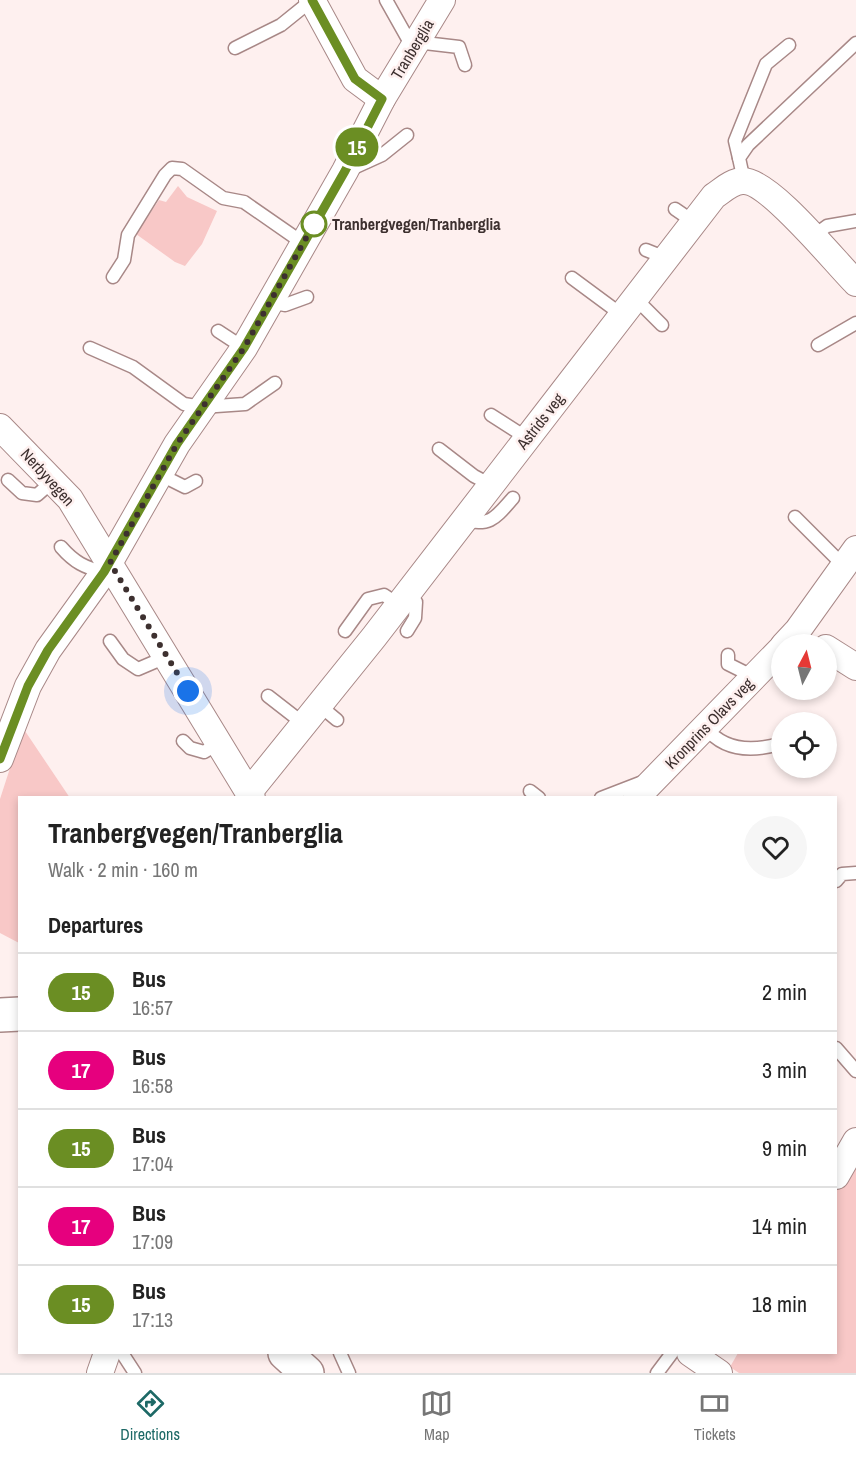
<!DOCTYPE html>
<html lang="en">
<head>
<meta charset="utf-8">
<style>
  :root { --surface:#fff; --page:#f6f6f6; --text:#222; --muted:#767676; --line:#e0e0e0; --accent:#1d6966 }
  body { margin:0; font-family:"Archivo Narrow",sans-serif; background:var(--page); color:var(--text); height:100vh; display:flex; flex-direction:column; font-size:22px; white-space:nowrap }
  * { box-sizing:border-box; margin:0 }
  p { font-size:20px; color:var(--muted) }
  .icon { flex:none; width:33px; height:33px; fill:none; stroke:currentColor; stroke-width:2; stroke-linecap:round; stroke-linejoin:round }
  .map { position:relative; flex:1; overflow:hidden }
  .sheet { position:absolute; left:18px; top:796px; width:819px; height:558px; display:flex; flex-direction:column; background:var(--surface); border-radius:0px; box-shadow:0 3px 9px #0003 }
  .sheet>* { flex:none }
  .badge { padding:0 12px; border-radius:20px; font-size:21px; line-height:39px }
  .needle { width:39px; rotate:7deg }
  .buttons { position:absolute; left:771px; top:634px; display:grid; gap:12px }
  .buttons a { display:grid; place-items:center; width:66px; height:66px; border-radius:50%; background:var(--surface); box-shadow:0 3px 9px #0003; font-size:30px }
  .you { position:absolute; width:30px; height:30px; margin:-15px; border:4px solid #fff; border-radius:50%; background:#1a73e8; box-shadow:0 0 0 9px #1a73e833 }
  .map>.badge { position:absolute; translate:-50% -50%; box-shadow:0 0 0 3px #fff }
  h2 { padding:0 30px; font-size:22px; line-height:54px }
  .round { display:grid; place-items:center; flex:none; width:63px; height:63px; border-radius:32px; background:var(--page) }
  .headline { display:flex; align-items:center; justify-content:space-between; height:102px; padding:0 30px }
  h1 { font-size:28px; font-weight:800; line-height:45px }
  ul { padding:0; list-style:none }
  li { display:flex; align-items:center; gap:18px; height:78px; padding:0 30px; border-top:2px solid var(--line) }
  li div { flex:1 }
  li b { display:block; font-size:22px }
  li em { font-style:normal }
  li .badge { min-width:66px; font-weight:700; text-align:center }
  .tabs { display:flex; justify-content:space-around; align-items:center; height:84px; border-top:2px solid var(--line); background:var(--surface); font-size:16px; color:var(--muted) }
  .tabs a { display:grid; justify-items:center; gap:3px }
  .tabs .selected { color:var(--accent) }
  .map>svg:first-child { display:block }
</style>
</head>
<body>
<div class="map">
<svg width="856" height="1373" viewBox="0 0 856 1373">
  <rect width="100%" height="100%" fill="#fef0ef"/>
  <g fill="#f8c8c7">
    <polygon points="178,186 187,197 217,211 202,244 185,266 175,262 136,234 159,200 166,202"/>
    <polygon points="23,728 70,798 20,798 19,943 0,933 0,799"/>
    <polygon points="856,1150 856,1373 739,1373 730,1367 738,1353 836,1353 836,1184"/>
  </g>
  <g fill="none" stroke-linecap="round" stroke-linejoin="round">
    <defs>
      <g id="service">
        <polyline points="386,0 413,48"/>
        <polyline points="416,42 459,47 465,65"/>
        <polyline points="235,48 281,25 312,0"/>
        <polyline points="739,158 735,141 766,64 789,45"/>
        <polyline points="349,170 382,155 407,135"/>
        <polyline points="744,181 739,158 748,145 856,43"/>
        <polyline points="675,209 694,222"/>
        <polyline points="812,237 827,226 856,221"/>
        <polyline points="646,250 666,258"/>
        <polyline points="113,277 124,260 128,235 165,175 172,168 182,169 223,198 244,202 303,243"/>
        <polyline points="572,278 622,315"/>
        <polyline points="635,298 662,325"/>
        <polyline points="270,302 285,305 307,297"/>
        <polyline points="218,331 244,348"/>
        <polyline points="818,345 856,323"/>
        <polyline points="90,348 133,367 184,404 202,407 245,404 275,383"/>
        <polyline points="491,415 527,438"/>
        <polyline points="439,449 474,476 491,485"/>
        <polyline points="159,474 185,487 196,481"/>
        <polyline points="8,480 22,493 37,495 53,481"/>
        <polyline points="795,517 844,566"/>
        <path d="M464,520C491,527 496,517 513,498"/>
        <path d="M61,547C74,562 85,568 104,572"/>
        <polyline points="345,631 368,599 384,595 399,605"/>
        <polyline points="407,631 415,618 416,602 408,593"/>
        <polyline points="110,641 123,659 138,669 166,657"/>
        <polyline points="728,655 728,664 754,677"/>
        <polyline points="268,696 304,724"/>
        <polyline points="319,705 337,720"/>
        <path d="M705,727C724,751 751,752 779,744"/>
        <polyline points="183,741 190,748 204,752 219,743"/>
        <polyline points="530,791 539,798"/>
        <polyline points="601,798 645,781"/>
        <polyline points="836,881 842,874 856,873"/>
        <polyline points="836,1048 856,1071"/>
        <polyline points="122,1353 135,1373"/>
        <polyline points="340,1353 349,1373"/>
        <polyline points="657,1373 672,1353"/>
      </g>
      <g id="minor">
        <polyline points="312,0 355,79 382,99"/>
        <polyline points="0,427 70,499 252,798"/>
        <polyline points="784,645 798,630 856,549"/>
        <polyline points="826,648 856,667"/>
        <polyline points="0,759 28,686 48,650 104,572 177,444 244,348 345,171 382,99 442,0"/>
        <path d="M249,792L374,637L714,196C723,190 732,181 743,181C769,180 835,262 856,283"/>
        <polyline points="636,798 782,648"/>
        <polyline points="836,1176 856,1141"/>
        <polyline points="690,1353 719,1373"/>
        <polyline points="100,1373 107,1353"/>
      </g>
      <g id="secondary">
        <polyline points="0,1015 20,1014"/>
        <polyline points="285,1353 307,1373"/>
      </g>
    </defs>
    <use href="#service" stroke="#a88887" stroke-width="15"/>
    <use href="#minor" stroke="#a88887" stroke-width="28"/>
    <use href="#secondary" stroke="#a88887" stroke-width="36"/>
    <use href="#service" stroke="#fff" stroke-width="12"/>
    <use href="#minor" stroke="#fff" stroke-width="26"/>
    <use href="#secondary" stroke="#fff" stroke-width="33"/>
  </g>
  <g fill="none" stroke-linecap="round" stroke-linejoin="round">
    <defs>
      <polyline id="line" points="0,759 28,686 48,650 104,572 177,444 244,348 345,171 382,99 355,79 312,0"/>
    </defs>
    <use href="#line" stroke="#fff" stroke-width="14"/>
    <use href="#line" stroke="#6b8e23" stroke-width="9"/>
    <polyline stroke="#3d302f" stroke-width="6" stroke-dasharray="0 10.8" points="188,691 110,563 177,444 244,348 314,224"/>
  </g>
  <circle fill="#fff" stroke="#6b8e23" stroke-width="3" cx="314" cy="224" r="12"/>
  <g text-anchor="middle" stroke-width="5" stroke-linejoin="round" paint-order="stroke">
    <g font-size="16" fill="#3d302f" stroke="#fef0ef">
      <text transform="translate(412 49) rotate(-59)" y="6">Tranberglia</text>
      <text transform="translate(540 421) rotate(-52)" y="6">Astrids veg</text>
      <text transform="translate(48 477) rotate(48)" y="6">Nerbyvegen</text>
      <text transform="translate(709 723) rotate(-46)" y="6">Kronprins Olavs veg</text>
    </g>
    <g font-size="16" font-weight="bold" fill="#3d302f" stroke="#fef0ef" text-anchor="start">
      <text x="332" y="230">Tranbergvegen/Tranberglia</text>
    </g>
  </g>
</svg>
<div class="buttons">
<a><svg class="needle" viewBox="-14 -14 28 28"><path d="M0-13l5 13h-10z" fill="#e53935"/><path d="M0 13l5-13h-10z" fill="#767676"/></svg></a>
<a><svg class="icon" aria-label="locate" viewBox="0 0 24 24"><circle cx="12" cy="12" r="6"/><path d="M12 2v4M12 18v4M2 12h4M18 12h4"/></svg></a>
</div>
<div class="you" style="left:188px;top:691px"></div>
<b class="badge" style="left:357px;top:147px;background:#6b8e23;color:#fff">15</b>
<section class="sheet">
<div class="headline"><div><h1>Tranbergvegen/Tranberglia</h1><p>Walk · 2 min · 160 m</p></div><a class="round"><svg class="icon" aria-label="heart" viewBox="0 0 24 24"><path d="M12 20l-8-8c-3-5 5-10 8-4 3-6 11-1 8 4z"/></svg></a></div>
<h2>Departures</h2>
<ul>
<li><span class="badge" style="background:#6b8e23;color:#fff">15</span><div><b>Bus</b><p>16:57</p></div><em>2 min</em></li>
<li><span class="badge" style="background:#e6007e;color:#fff">17</span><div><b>Bus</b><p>16:58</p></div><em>3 min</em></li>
<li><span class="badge" style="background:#6b8e23;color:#fff">15</span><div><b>Bus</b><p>17:04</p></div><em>9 min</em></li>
<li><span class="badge" style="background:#e6007e;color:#fff">17</span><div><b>Bus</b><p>17:09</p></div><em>14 min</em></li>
<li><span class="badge" style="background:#6b8e23;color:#fff">15</span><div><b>Bus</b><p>17:13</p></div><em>18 min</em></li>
</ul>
</section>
</div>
<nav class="tabs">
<a class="selected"><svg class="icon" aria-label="directions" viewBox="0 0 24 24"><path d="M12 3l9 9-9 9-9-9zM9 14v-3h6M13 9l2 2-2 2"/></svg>Directions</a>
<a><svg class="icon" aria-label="map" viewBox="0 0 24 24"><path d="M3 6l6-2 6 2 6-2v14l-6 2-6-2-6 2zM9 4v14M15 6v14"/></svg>Map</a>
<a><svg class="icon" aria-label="tickets" viewBox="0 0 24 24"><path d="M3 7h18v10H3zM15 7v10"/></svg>Tickets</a>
</nav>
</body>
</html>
